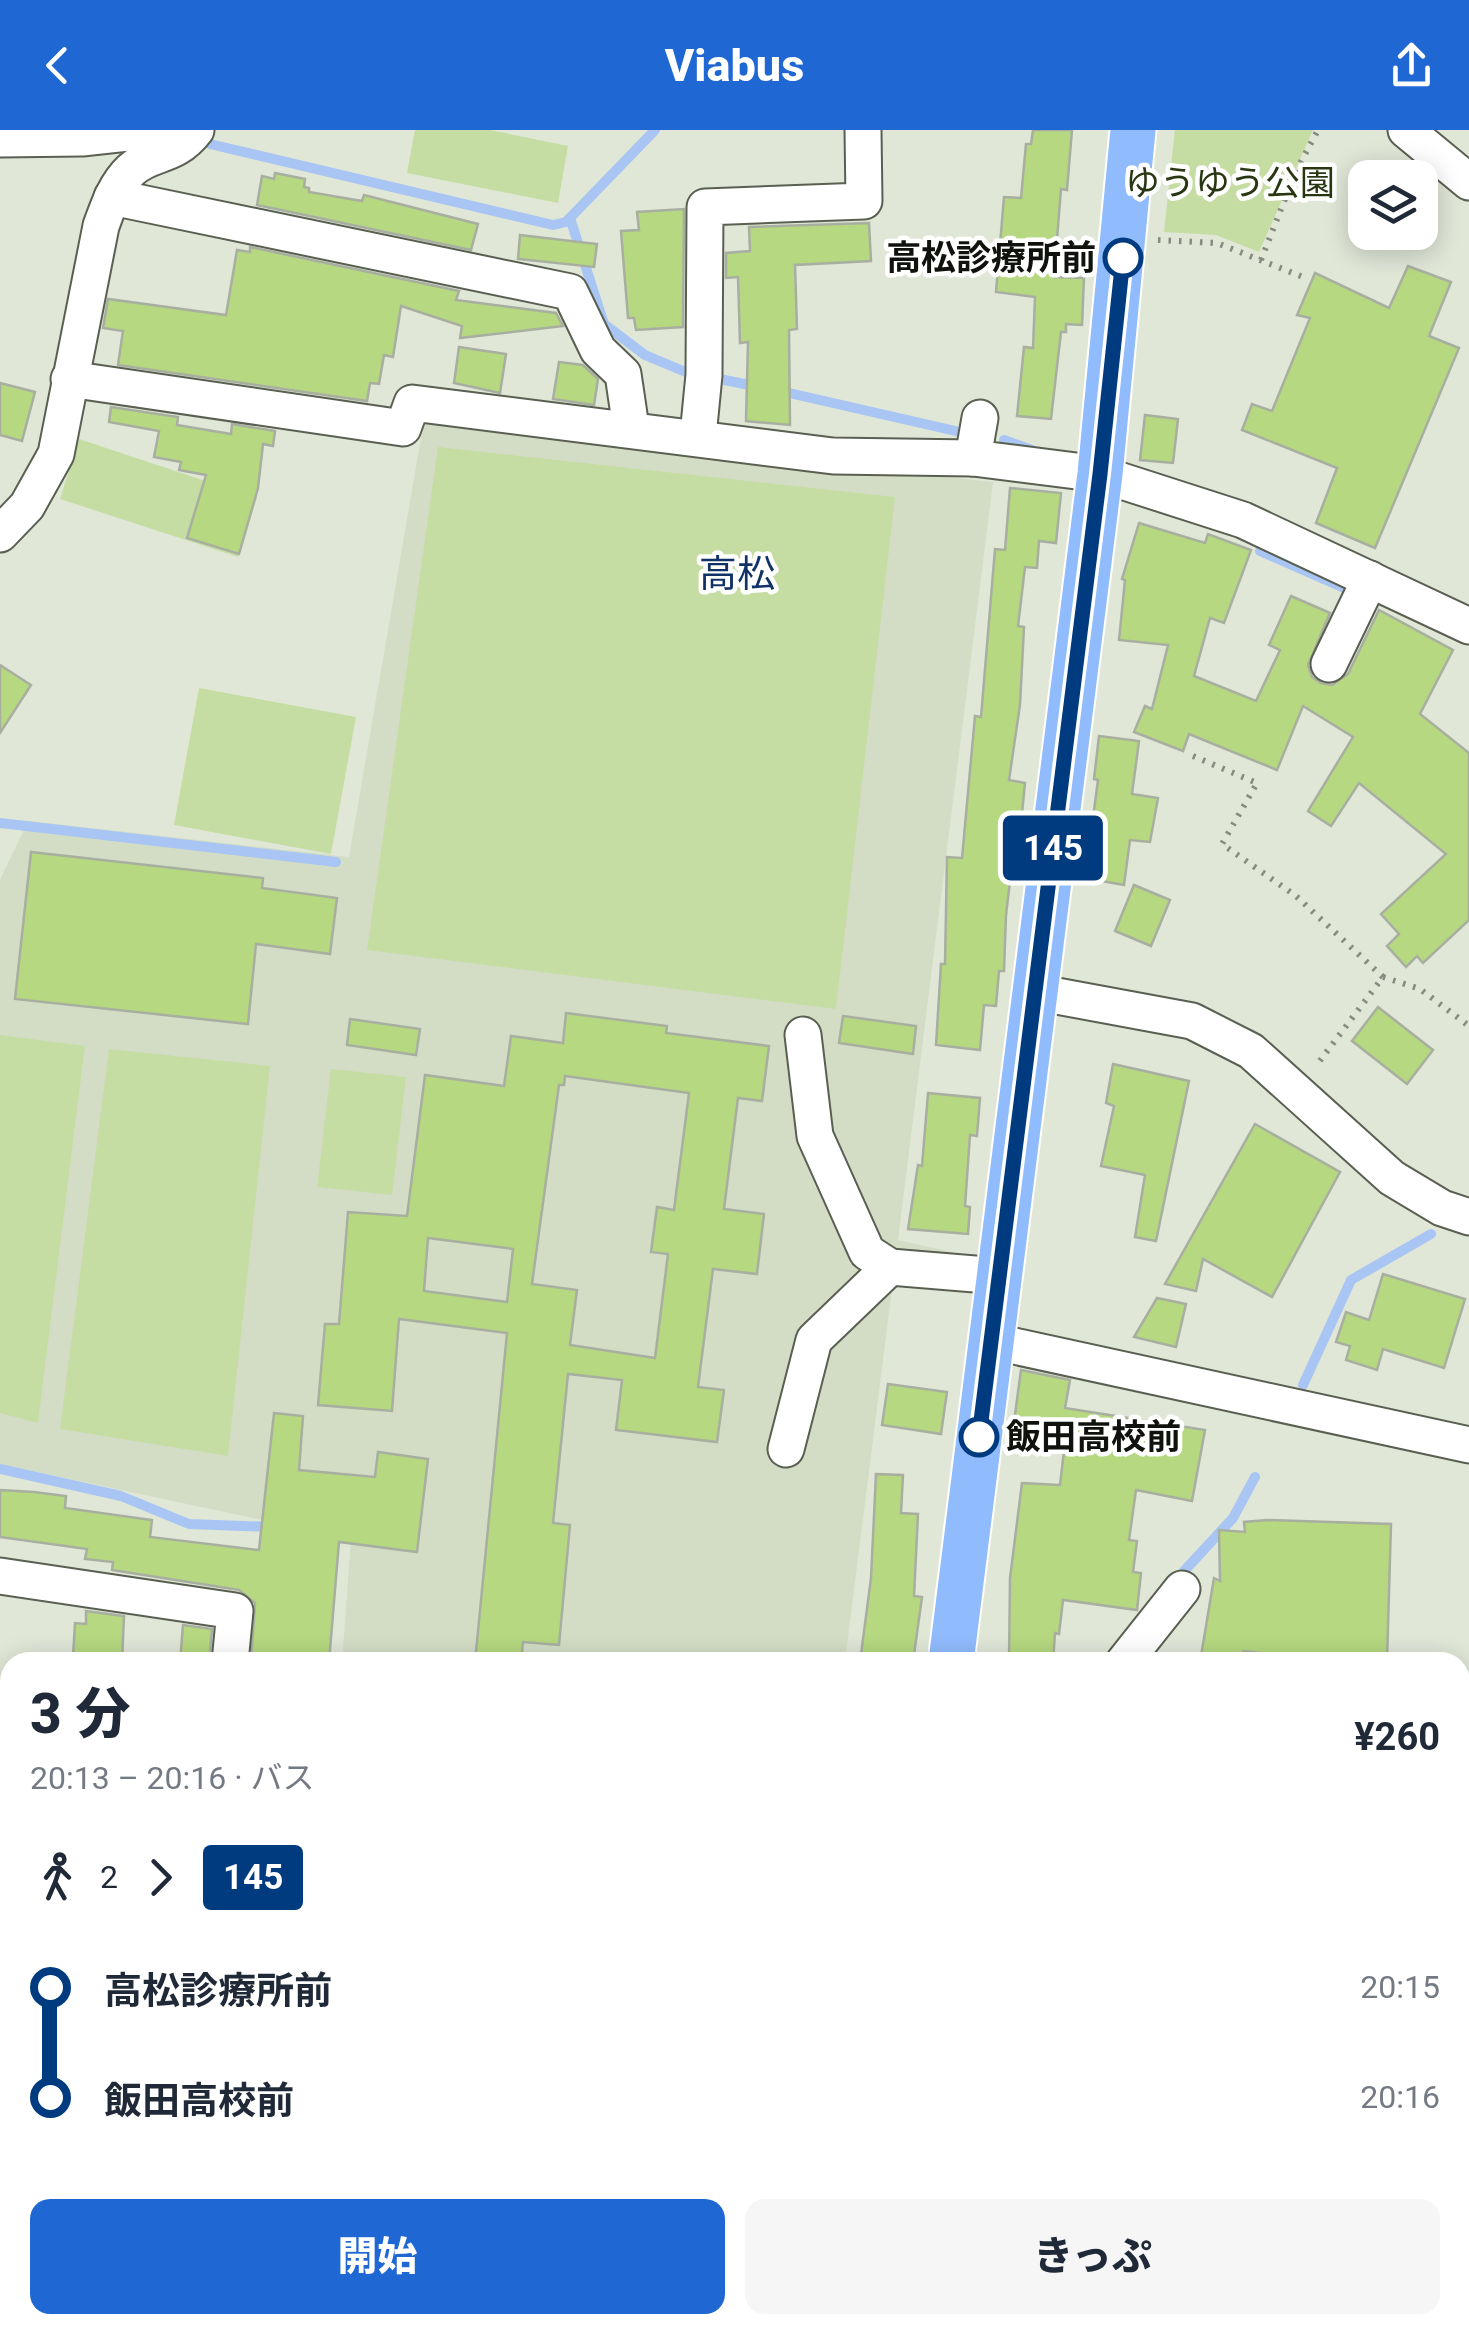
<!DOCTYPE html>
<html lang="ja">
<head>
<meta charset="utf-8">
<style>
  :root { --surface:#fff; --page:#f6f6f7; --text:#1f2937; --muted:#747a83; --accent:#1f67d3 }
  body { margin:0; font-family:Roboto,"Noto Sans JP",sans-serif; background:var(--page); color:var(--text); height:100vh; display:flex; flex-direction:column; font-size:38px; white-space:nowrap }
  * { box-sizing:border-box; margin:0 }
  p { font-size:32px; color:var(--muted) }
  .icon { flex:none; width:55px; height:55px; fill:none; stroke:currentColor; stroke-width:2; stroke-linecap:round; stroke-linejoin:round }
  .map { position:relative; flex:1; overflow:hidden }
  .side { position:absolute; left:0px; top:1522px; width:1470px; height:682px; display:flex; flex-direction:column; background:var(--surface); border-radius:30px 30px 0 0; box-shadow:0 5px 25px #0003 }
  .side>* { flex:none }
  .badge { padding:0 20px; border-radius:8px; font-size:35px; line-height:65px }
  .fabs { position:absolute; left:1348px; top:30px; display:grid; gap:20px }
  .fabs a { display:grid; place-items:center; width:90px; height:90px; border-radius:20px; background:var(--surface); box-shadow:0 5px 25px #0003; font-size:50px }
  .map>.badge { position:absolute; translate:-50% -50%; box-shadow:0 0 0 5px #fff }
  .legs { display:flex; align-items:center; gap:15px; height:110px; padding:0 30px; font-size:32px }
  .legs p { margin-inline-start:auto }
  .summary { display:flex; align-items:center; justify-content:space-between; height:170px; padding:0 30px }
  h1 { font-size:55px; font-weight:800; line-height:75px }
  .cta { display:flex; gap:20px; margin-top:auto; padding:20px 30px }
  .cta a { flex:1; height:115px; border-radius:20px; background:var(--accent); color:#fff; font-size:40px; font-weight:800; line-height:115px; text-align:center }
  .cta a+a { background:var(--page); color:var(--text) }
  ul { padding:0 30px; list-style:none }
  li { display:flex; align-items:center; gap:35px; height:110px; font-size:38px }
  li i { display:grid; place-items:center; width:15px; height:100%; margin:0 12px; background:currentColor }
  li i::after { content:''; width:25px; height:25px; margin:-12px; border:8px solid; border-radius:50%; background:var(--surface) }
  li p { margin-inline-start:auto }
  li:first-child i { background:linear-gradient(#0000 50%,currentColor 0) }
  li:last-child i { background:linear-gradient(currentColor 50%,#0000 0) }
  header { display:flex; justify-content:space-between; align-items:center; height:130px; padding:0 30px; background:var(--accent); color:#fff; font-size:45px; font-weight:800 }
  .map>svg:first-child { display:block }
</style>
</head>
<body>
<header><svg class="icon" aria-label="back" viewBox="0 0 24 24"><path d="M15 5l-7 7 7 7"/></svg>Viabus<svg class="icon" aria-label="share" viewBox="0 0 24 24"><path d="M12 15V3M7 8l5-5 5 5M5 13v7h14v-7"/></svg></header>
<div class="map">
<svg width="1469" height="2203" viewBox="0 0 1469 2203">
  <rect width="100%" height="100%" fill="#e0e7d7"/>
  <polygon fill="#d3ddc6" points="424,290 993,352 898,1110 974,1127 892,1159 845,1532 342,1532 351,1409 0,1334 0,750 28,691 349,727"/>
  <g fill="#c5dda3">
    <polygon points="415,0 490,0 568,16 558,73 407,43"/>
    <polygon points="1175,0 1313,0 1259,122 1216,105 1164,102"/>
    <polygon points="79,309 257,368 238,427 60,369"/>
    <polygon points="438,317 895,367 836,879 367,820"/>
    <polygon points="199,558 356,587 331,724 174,695"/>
    <polygon points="0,905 85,916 38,1293 0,1283"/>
    <polygon points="109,919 270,936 228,1326 60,1299"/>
    <polygon points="331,939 406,947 392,1065 317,1057"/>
    <polygon points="0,2080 10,2081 10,2195 940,2195 948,2203 0,2203"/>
    <polygon points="1469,2112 1469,2203 1127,2203 1131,2195 1460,2195 1460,2113"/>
  </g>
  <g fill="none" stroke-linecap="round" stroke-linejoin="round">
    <g stroke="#a8c5f3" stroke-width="10">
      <polyline points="210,14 553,95 566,92 655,0"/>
      <polyline points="570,88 604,194 645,225 688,243"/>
      <polyline points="719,249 760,257"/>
      <polyline points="776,260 960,302"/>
      <polyline points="1004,310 1032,320"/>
      <polyline points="1260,421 1351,461"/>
      <polyline points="0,693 336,732"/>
      <polyline points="1303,1255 1351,1150 1431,1104"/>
      <polyline points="0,1339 121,1366 189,1394 273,1397"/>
      <polyline points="1174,1452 1233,1388 1255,1347"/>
      <polyline points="751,2203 751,2195"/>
    </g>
  </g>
  <g fill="#b5d880" stroke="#a8afa0" stroke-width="2.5" fill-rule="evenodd">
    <polygon points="1033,0 1072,0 1067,60 1061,59 1054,147 1084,148 1082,195 1066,194 1066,202 1061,202 1051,289 1017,286 1024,217 1033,218 1035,167 996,162 1004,67 1021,68 1026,14 1031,14"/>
    <polygon points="275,43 305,49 304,57 309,58 309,62 362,71 364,65 478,94 471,120 257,75 262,46 274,49"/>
    <polygon points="684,79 683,197 636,200 634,188 628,188 621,101 639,100 637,82"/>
    <polygon points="869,93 871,131 795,135 797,199 789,200 790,295 746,291 748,212 740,213 738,147 726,148 726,123 750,121 749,97"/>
    <polygon points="520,105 597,114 594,137 518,129"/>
    <polygon points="250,117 459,161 456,170 556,183 563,196 460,208 462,196 401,176 393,227 384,225 379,254 370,253 367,271 118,235 123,201 103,198 108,169 226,185 237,120 250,122"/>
    <polygon points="1408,136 1451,152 1429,206 1459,218 1375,418 1316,393 1337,338 1242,300 1252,274 1272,281 1310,188 1297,185 1315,143 1389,178"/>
    <polygon points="459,217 506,224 500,263 454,253"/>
    <polygon points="559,232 583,235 598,249 594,275 553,269"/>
    <polygon points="0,253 35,262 22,311 0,305"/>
    <polygon points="111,277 178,287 177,295 231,304 232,294 275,301 273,316 263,314 258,358 239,424 187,408 206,345 179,340 181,332 154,327 159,301 109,292"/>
    <polygon points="1145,285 1178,289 1173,333 1140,330"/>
    <polygon points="1010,358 1061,363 1056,413 1039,411 1037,438 1025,437 1018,496 1024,497 1020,575 1009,650 1025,653 1017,734 1012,734 1006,785 1004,841 999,841 996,876 984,875 980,920 936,915 941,834 945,834 947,727 962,728 975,586 981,587 995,419 1005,420"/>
    <polygon points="1139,393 1205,413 1208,404 1251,420 1224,493 1210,488 1194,546 1256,571 1280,520 1269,515 1291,466 1330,483 1308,535 1312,547 1321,553 1332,555 1348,544 1379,480 1453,520 1420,584 1469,623 1469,790 1423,833 1417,826 1406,837 1387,816 1399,804 1381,784 1446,724 1359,653 1331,696 1308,681 1353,607 1303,576 1277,640 1189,604 1183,621 1134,602 1145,576 1152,579 1168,515 1119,510 1125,450 1122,449"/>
    <polygon points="0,535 31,555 0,603"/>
    <polygon points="1099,606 1139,611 1132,664 1158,668 1150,712 1130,710 1124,755 1085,748 1098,650 1094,649"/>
    <polygon points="31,722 263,748 262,758 337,768 330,824 256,814 248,894 15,869"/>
    <polygon points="1134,755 1170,770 1151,816 1115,801"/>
    <polygon points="1378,877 1433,920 1407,954 1352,911"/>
    <path d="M566,883L667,896L666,903L769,916L762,971L738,968L724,1079L764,1084L757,1144L713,1139L698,1257L724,1260L717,1312L616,1300L622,1250L568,1244L553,1393L570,1395L559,1515L523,1512L521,1532H475L507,1203L399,1189L392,1281L318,1275L325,1194H339L348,1082L407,1086L425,945L504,956L511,906L563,913ZM565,946L689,963L674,1080L657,1077L651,1122L668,1124L655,1228L570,1215L577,1160L532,1154L559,955H564ZM428,1108L513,1119L507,1172L424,1161Z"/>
    <polygon points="843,886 916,896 913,924 839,913"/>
    <polygon points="350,889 420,899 416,925 347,915"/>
    <polygon points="1113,934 1189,951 1156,1111 1135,1107 1145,1045 1101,1036 1114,976 1106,973"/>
    <polygon points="928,963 980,968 977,1006 970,1005 965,1076 970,1077 968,1104 908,1099 918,1035 922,1036"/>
    <polygon points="1255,994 1340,1042 1272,1167 1203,1129 1196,1161 1165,1154"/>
    <polygon points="1383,1144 1465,1169 1444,1238 1383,1219 1377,1240 1346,1230 1350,1216 1336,1212 1346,1182 1369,1190"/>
    <polygon points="1157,1168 1186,1174 1176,1217 1134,1207"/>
    <polygon points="1021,1240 1070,1250 1065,1278 1205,1300 1192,1371 1136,1360 1129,1410 1137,1411 1133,1442 1141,1443 1137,1480 1063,1470 1059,1504 1055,1503 1053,1532 1009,1532 1010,1448 1022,1353 1060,1355 1064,1321 1011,1314"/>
    <polygon points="888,1254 947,1262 941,1304 882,1295"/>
    <polygon points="274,1283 303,1286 299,1340 375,1347 378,1322 428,1329 417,1422 339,1412 329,1532 251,1532 255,1473 239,1460 112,1440 113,1432 85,1429 87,1419 0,1407 0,1360 34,1362 66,1366 65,1378 152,1390 150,1407 259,1420"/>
    <polygon points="876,1344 903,1345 901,1383 918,1384 914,1466 922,1467 913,1532 860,1532 871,1448"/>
    <polygon points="1267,1390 1391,1394 1387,1532 1288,1532 1288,1526 1243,1521 1241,1532 1200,1532 1214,1448 1220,1451 1219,1400 1245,1402 1244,1392"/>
    <polygon points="86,1481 124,1486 122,1532 83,1532 84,1528 73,1527 75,1493 86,1494"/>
    <polygon points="183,1495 212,1499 209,1532 180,1532"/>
  </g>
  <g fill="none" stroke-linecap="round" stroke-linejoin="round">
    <defs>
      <g id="minor">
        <polyline points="1406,0 1469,52"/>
        <polyline points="0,9 82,8 155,0"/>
        <polyline points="112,67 570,162 598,220 623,244 631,298"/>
        <polyline points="69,249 403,298 412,273 833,326 973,328 1100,344 1243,390 1469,496"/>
        <polyline points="698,306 704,245 705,77 864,71 863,0"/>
        <polyline points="973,328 980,288"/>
        <path d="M0,404L27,376L56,324L101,96C108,77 115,55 131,40C151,21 174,29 196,0"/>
        <polyline points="1329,534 1370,449"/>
        <polyline points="1035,862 1192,891 1251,921 1392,1048 1442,1078 1469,1087"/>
        <polyline points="890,1137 999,1146"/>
        <polyline points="991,1211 1469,1315"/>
        <polyline points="786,1319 814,1210 890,1137 867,1122 815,1006 803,905"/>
        <polyline points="0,1446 235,1481 230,1532"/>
        <polyline points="1124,1532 1182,1459"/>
        <polyline points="1460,1628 1469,1629"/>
        <polyline points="0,1655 10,1657"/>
        <polyline points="0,1801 10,1802"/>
        <polyline points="0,1864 10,1859"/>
      </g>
      <g id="major">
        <polyline points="951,1532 1100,344 1133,0"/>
        <polyline points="992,2195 1007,2203"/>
      </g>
    </defs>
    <use href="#minor" stroke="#595f51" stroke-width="39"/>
    <use href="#major" stroke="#fff" stroke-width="49"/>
    <g stroke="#868b80" stroke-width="6" stroke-dasharray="2.5 8" stroke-linecap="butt">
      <polyline points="1158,110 1217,113 1303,147"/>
      <polyline points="1261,130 1296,41 1318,0"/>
      <polyline points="1193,626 1257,653 1222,714 1296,766 1383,847 1316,936"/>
      <polyline points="1383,847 1420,859 1469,896"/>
      <polyline points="195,2195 201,2203"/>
      <polyline points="841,2195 842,2203"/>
      <polyline points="892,2195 903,2203"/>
      <polyline points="927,2195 935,2203"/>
      <polyline points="684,2203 687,2195"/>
    </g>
    <use href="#minor" stroke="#fff" stroke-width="35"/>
    <use href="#major" stroke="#90bbfd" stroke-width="45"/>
  </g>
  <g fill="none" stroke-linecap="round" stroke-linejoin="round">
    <defs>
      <polyline id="line-1" points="979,1307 1100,344 1123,128"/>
    </defs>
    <use href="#line-1" stroke="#fff" stroke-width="22"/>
    <use href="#line-1" stroke="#003b80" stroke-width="15"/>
  </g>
  <g fill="#fff" stroke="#003b80" stroke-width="5">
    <circle cx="1123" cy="128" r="18"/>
    <circle cx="979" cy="1307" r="18"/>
  </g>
  <g text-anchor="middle" stroke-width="9" stroke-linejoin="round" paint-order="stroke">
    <g font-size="35" fill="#293612" stroke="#fff">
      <text x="1230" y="65">ゆうゆう公園</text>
    </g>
    <g font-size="35" font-weight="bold" fill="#10120d" stroke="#fff" text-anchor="end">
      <text x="1096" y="140">高松診療所前</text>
      <text x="1006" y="1319" text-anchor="start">飯田高校前</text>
    </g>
    <g font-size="38" fill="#103266" stroke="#fff">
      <text x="737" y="457">高松</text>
    </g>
  </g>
</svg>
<div class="fabs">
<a><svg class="icon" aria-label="layers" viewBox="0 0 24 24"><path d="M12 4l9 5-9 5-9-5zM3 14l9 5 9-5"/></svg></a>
</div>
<b class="badge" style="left:1053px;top:718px;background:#003b80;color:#fff">145</b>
<section class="side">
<div class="summary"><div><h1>3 分</h1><p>20:13 – 20:16 · バス</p></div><b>¥260</b></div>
<div class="legs"><svg class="icon" aria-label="walk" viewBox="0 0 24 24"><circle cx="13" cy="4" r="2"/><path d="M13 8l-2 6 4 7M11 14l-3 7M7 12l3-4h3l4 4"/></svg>2<svg class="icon" aria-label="forward" viewBox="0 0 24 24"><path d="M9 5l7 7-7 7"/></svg><b class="badge" style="background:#003b80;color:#fff">145</b></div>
<ul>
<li><i style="color:#003b80"></i><b>高松診療所前</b><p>20:15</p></li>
<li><i style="color:#003b80"></i><b>飯田高校前</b><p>20:16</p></li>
</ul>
<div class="cta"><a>開始</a><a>きっぷ</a></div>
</section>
</div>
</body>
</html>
